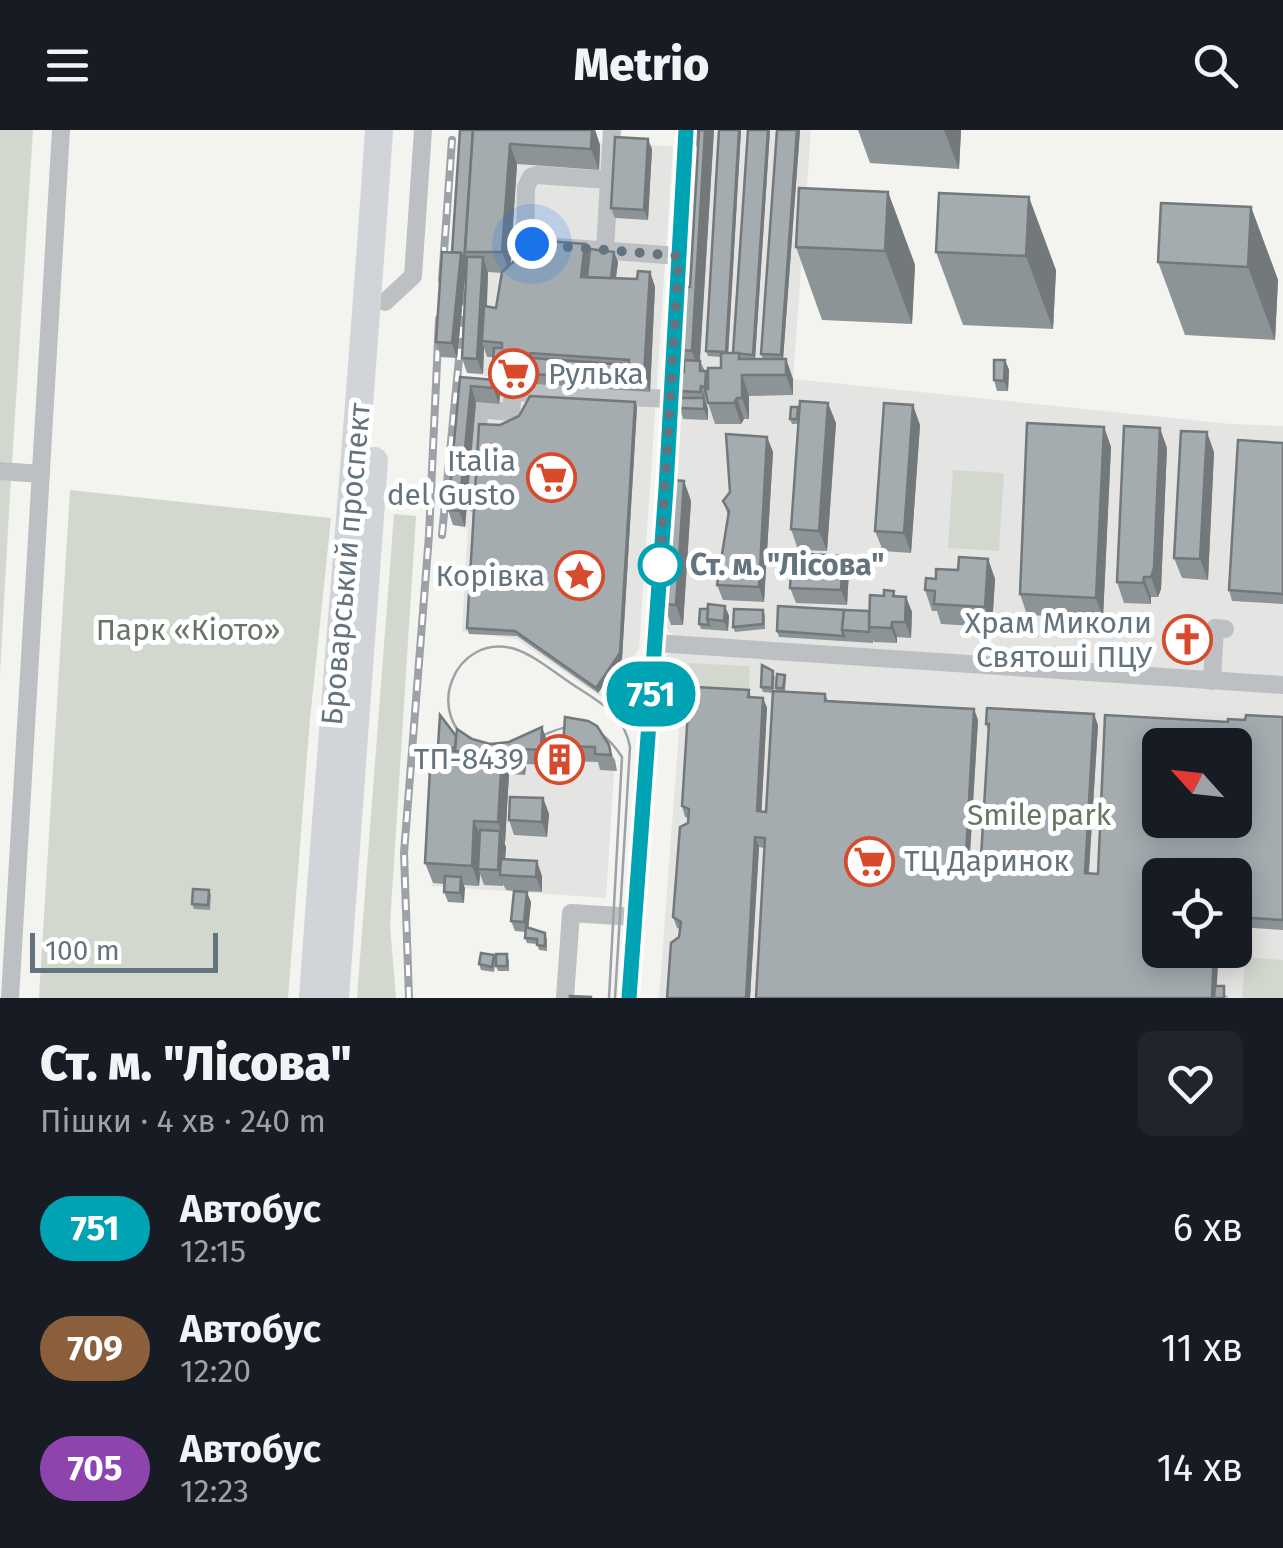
<!DOCTYPE html>
<html lang="uk">
<head>
<meta charset="utf-8">
<style>
  :root { --surface:#171b24; --page:#20242c; --text:#f1f3f6; --muted:#9ea1a6 }
  body { margin:0; font-family:"Fira Sans",sans-serif; background:var(--page); color:var(--text); height:100vh; display:flex; flex-direction:column; font-size:38px; white-space:nowrap }
  * { box-sizing:border-box; margin:0 }
  p { font-size:32px; color:var(--muted) }
  .icon { flex:none; width:55px; height:55px; fill:none; stroke:currentColor; stroke-width:2; stroke-linecap:round; stroke-linejoin:round }
  .map { position:relative; height:868px; overflow:hidden }
  .drawer { display:flex; flex-direction:column; background:var(--surface); flex:1 }
  .drawer>* { flex:none }
  .badge { padding:0 20px; border-radius:32px; font-size:35px; line-height:65px }
  .needle { width:65px; rotate:297deg }
  .tools { position:absolute; left:1142px; top:598px; display:grid; gap:20px }
  .tools a { display:grid; place-items:center; width:110px; height:110px; border-radius:15px; background:var(--surface); box-shadow:0 5px 25px #0003; font-size:50px }
  .scale { position:absolute; left:30px; bottom:25px; width:188px; box-sizing:border-box; padding-left:10px; border:5px solid #64747f; border-top:0; font-size:28px; line-height:35px; white-space:nowrap; color:#64747f; -webkit-text-stroke:8px #fff; paint-order:stroke }
  .you { position:absolute; width:50px; height:50px; margin:-25px; border:8px solid #fff; border-radius:50%; background:#1a73e8; box-shadow:0 0 0 15px #1a73e833 }
  .map>.badge { position:absolute; translate:-50% -50%; box-shadow:0 0 0 5px #fff }
  .round { display:grid; place-items:center; flex:none; width:105px; height:105px; border-radius:15px; background:var(--page) }
  .summary { display:flex; align-items:center; justify-content:space-between; height:170px; padding:0 40px }
  h1 { font-size:48px; font-weight:800; line-height:75px }
  ul { padding:0; list-style:none }
  li { display:flex; align-items:center; gap:30px; height:120px; padding:0 40px }
  li div { flex:1 }
  li b { display:block; font-size:38px }
  li em { font-style:normal }
  li .badge { min-width:110px; font-weight:700; text-align:center }
  header { display:flex; justify-content:space-between; align-items:center; height:130px; padding:0 40px; background:var(--surface); font-size:45px; font-weight:800 }
  .map>svg:first-child { display:block }
</style>
</head>
<body>
<header><svg class="icon" aria-label="menu" viewBox="0 0 24 24"><path d="M4 6h16M4 12h16M4 18h16"/></svg>Metrio<svg class="icon" aria-label="search" viewBox="0 0 24 24"><circle cx="10" cy="10" r="6"/><path d="M15 15l6 6"/></svg></header>
<div class="map">
<svg width="1283" height="868" viewBox="0 0 1283 868">
  <rect width="100%" height="100%" fill="#f3f3ef"/>
  <g fill="#e4e5e3" fill-rule="evenodd">
    <polygon points="714,0 811,0 793,249 1231,294 1283,296 1283,547 677,508 671,504 666,499 688,171"/>
    <polygon points="487,10 673,16 639,519 602,568 516,509 462,502 468,398 453,395 466,262 507,265 508,250 467,243 473,142"/>
    <path d="M670,522L1283,560V868H659L679,601L661,581L664,529ZM1160,615H1235V690H1160ZM1160,745H1235V820H1160Z"/>
    <polygon points="442,590 457,612 496,629 515,628 548,613 547,638 568,639 571,603 615,630 606,768 432,756"/>
  </g>
  <g fill="#d3d8cf">
    <polygon points="0,0 33,0 12,333 0,332"/>
    <polygon points="953,340 1004,343 999,421 948,418"/>
    <polygon points="0,346 11,346 0,543"/>
    <polygon points="70,360 331,388 310,589 288,868 39,868"/>
    <polygon points="394,384 416,386 390,795 396,868 357,868"/>
    <polygon points="689,533 750,536 749,559 688,556"/>
    <polygon points="1245,827 1283,830 1283,868 1242,868"/>
  </g>
  <g fill="none" stroke-linecap="round" stroke-linejoin="round">
    <g stroke="#bcc0c3" stroke-width="18">
      <polyline points="612,0 609,50 537,45 531,47 526,57 525,110 532,115 679,126"/>
      <polyline points="605,120 609,50"/>
      <polyline points="385,172 413,146 423,0"/>
      <polyline points="0,341 41,344"/>
      <polyline points="475,374 479,279 511,282 513,262 671,269"/>
      <polyline points="655,513 1283,555"/>
      <polyline points="1212,551 1215,498 1225,499"/>
      <polyline points="10,868 61,0"/>
      <polyline points="565,868 571,783 635,787"/>
      <polyline points="629,868 666,358 686,0"/>
    </g>
    <g stroke="#d1d5d9" stroke-width="28">
      <path d="M313,868C333,578 360,290 379,0"/>
      <polyline points="335,868 374,331"/>
    </g>
    <g stroke="#9ca2a7" stroke-width="2.5">
      <path d="M478,617C420,587 455,501 515,519C536,526 556,544 575,556C601,573 624,584 630,617L615,868"/>
      <path d="M521,617C562,594 592,581 622,627L609,868"/>
    </g>
    <defs>
      <g id="rail">
        <polyline points="442,150 452,10"/>
        <polyline points="442,405 467,146"/>
        <polyline points="409,868 404,723 429,405 439,189"/>
      </g>
    </defs>
    <use href="#rail" stroke="#9ca2a7" stroke-width="8"/>
    <use href="#rail" stroke="#fff" stroke-width="4" stroke-dasharray="11" stroke-linecap="butt"/>
  </g>
  <g fill="#8d9497" fill-rule="evenodd">
    <path d="M460,0H595L600,15L599,40L517,34L510,135L589,127L614,122L618,132L616,148L637,149L650,142L655,157L650,262L535,254L534,251L499,248L493,233L494,227H487L484,218L483,244L467,243L462,228L467,127V126L457,228L441,227L436,212L452,122ZM488,142L502,143L496,178L487,177Z"/>
    <polygon points="714,0 700,231 708,247 721,238 721,227 708,226 706,221 719,0 741,0 728,223 733,223 770,0 755,229 763,229 761,224 777,0 800,0 783,229 786,229 793,249 793,265 749,266 749,289 744,289 741,294 715,294 706,267 705,267 708,279 708,290 683,289 680,278 680,268 678,261 684,242 684,230 681,220 690,157 698,21 691,1"/>
    <polygon points="858,0 961,0 959,39 870,33"/>
    <polygon points="652,19 648,90 615,88 611,78"/>
    <polygon points="888,62 915,135 912,194 822,190 796,117"/>
    <polygon points="939,63 1056,140 1053,199 963,195 936,122"/>
    <polygon points="1251,77 1278,150 1275,210 1185,205 1158,132"/>
    <polygon points="1005,230 1009,240 1008,261 997,261 994,250"/>
    <polygon points="460,247 494,250 500,265 499,274 476,272 465,397 453,395 448,380"/>
    <polygon points="635,272 637,277 622,529 598,563 517,506 469,504 467,498 500,295"/>
    <polygon points="790,289 836,293 827,421 798,420 791,399 798,294 792,294"/>
    <polygon points="920,295 911,423 883,421 875,401"/>
    <polygon points="1104,297 1111,317 1103,488 1027,485 1020,464"/>
    <polygon points="767,307 773,322 764,472 723,470 717,455 728,385 723,371"/>
    <polygon points="1283,313 1283,474 1232,471 1229,460"/>
    <polygon points="1167,318 1161,459 1158,467 1151,467 1151,474 1124,473 1117,452"/>
    <polygon points="1214,322 1208,450 1182,448 1174,428"/>
    <polygon points="684,351 691,371 683,495 671,495 664,474"/>
    <polygon points="988,429 995,449 992,497 941,494 937,481 932,481 925,460 958,440"/>
    <polygon points="849,441 847,475 796,473 790,458"/>
    <polygon points="894,461 896,467 906,467 912,482 911,508 897,507 897,513 874,512 873,510 873,513 779,507 777,501 869,482 884,466"/>
    <polygon points="725,476 729,486 728,501 701,499 699,494 708,479"/>
    <polygon points="763,480 765,486 765,499 735,502 733,497"/>
    <polygon points="1201,503 1203,509 1198,521 1184,521 1172,513 1170,508"/>
    <polygon points="785,545 786,550 785,562 825,564 828,571 974,579 978,590 969,743 980,744 989,603 986,594 1098,595 1089,743 1098,744 1228,592 1283,587 1283,800 1237,797 1235,792 1235,745 1160,745 1217,856 1228,868 764,718 759,717 750,868 667,868 680,799 677,798 673,787 688,693 688,688 685,687 682,676 749,560 751,567 763,568 767,578 761,682 766,682 773,563 763,562 761,557 775,546 774,561 777,561 776,558"/>
    <polygon points="588,591 615,630 617,641 600,640 598,632 569,631 567,625 566,636 551,635 549,630 564,618 563,616"/>
    <polygon points="456,608 472,609 490,614 548,613 547,635 526,634 525,645 509,644 505,713 504,713 506,717 505,729 542,746 542,762 520,761 531,772 528,798 547,808 547,821 539,820 537,814 527,813 525,808 526,802 515,801 511,791 514,761 506,760 503,754 503,756 484,755 480,744 479,756 464,755 464,773 448,772 444,762 445,754 433,753 425,733 440,620 438,617"/>
    <polygon points="543,668 549,684 547,707 514,705 509,690"/>
    <polygon points="209,760 211,765 210,780 194,779 192,774"/>
    <polygon points="494,825 496,830 494,842 481,840 479,834"/>
    <polygon points="509,829 509,841 498,841 496,836"/>
  </g>
  <g fill="#73787b">
    <polygon points="473,0 465,122 466,138 457,228 452,213"/>
    <polygon points="592,0 595,0 600,15 599,40 591,19"/>
    <polygon points="705,0 714,0 699,241 692,221"/>
    <polygon points="739,0 741,0 728,227 726,222"/>
    <polygon points="768,0 770,0 755,230 753,225"/>
    <polygon points="797,0 800,0 783,230 781,225"/>
    <polygon points="944,0 961,0 959,39"/>
    <polygon points="648,9 652,19 648,90 644,80"/>
    <polygon points="510,14 517,34 510,143 502,122"/>
    <polygon points="888,62 915,135 912,194 885,121"/>
    <polygon points="1029,67 1056,140 1053,199 1026,126"/>
    <polygon points="1251,77 1278,150 1275,210 1248,137"/>
    <polygon points="585,114 590,130 588,148 581,147"/>
    <polygon points="614,122 618,132 614,161 610,151"/>
    <polygon points="483,127 488,143 485,211 482,211 484,218 483,244 477,229"/>
    <polygon points="650,142 655,157 650,262 644,246"/>
    <polygon points="786,229 793,249 793,265 786,245"/>
    <polygon points="1005,230 1009,240 1008,261 1004,251"/>
    <polygon points="742,245 749,266 749,289 742,268"/>
    <polygon points="494,250 500,265 499,274 493,258"/>
    <polygon points="471,256 476,272 465,397 459,381"/>
    <polygon points="701,256 708,279 708,290 704,279"/>
    <polygon points="737,268 744,289 741,294 734,273"/>
    <polygon points="635,272 637,277 622,529 598,563 596,558"/>
    <polygon points="828,273 836,293 827,421 819,401"/>
    <polygon points="913,275 920,295 911,423 904,403"/>
    <polygon points="1104,297 1111,317 1103,488 1096,468"/>
    <polygon points="1160,298 1167,318 1161,459 1158,467 1151,447"/>
    <polygon points="1207,302 1214,322 1208,450 1200,429"/>
    <polygon points="767,307 773,322 764,472 759,457"/>
    <polygon points="684,351 691,371 683,495 676,475"/>
    <polygon points="843,426 849,441 847,475 841,460"/>
    <polygon points="988,429 995,449 992,497 985,477"/>
    <polygon points="1144,447 1151,467 1151,474 1143,453"/>
    <polygon points="906,467 912,482 911,508 905,492"/>
    <polygon points="725,476 729,486 728,501 724,491"/>
    <polygon points="892,492 897,507 897,513 891,498"/>
    <polygon points="1201,503 1203,509 1198,521 1196,516"/>
    <polygon points="763,568 767,578 761,692 757,681"/>
    <polygon points="974,579 978,590 968,753 965,743"/>
    <polygon points="1094,584 1098,595 1088,753 1085,743"/>
    <polygon points="542,597 548,613 547,635 541,620"/>
    <polygon points="521,619 526,634 525,645 520,630"/>
    <polygon points="502,624 509,644 505,713 498,692"/>
    <polygon points="543,668 549,684 547,707 542,692"/>
    <polygon points="474,691 482,711 478,739 480,744 479,756 472,736"/>
    <polygon points="500,701 506,717 504,745 500,745 503,756 498,740"/>
    <polygon points="755,707 759,717 750,868 746,868"/>
    <polygon points="537,731 542,746 542,762 536,747"/>
    <polygon points="461,747 465,758 464,773 460,763"/>
    <polygon points="527,762 531,772 528,802 524,792"/>
    <polygon points="1214,820 1219,820 1216,868 1212,868"/>
  </g>
  <g fill="#a4acb0" stroke="#73787b" stroke-width="2.5" fill-rule="evenodd">
    <polygon points="460,0 473,0 464,132 461,123 452,122"/>
    <polygon points="473,0 592,0 591,19 510,14 502,122 465,122"/>
    <polygon points="691,0 705,0 692,221 681,220 685,157 690,157 699,2 691,1"/>
    <polygon points="719,0 739,0 726,222 706,221"/>
    <polygon points="748,0 768,0 753,225 733,223"/>
    <polygon points="777,0 797,0 781,225 761,224"/>
    <polygon points="615,7 648,9 644,80 611,78"/>
    <polygon points="799,58 888,62 885,121 796,117"/>
    <polygon points="939,63 1029,67 1026,126 936,122"/>
    <polygon points="1161,73 1251,77 1248,137 1158,132"/>
    <polygon points="522,109 585,114 581,147 637,149 638,141 650,142 644,246 628,245 629,230 530,223 530,235 493,233 494,218 502,218 502,213 482,211 484,176 496,178 502,142 520,126"/>
    <polygon points="590,119 614,122 611,148 587,147"/>
    <polygon points="442,122 461,123 452,213 436,212"/>
    <polygon points="467,127 483,127 477,229 462,228"/>
    <polygon points="721,223 739,223 739,229 786,229 786,245 742,245 742,268 737,268 734,273 708,273 705,259 708,259 708,238 721,238"/>
    <polygon points="532,228 629,235 628,245 630,250 531,244"/>
    <polygon points="684,230 700,231 700,241 706,241 705,257 701,256 700,262 678,261 679,241 684,242"/>
    <polygon points="994,230 1005,230 1004,251 994,250"/>
    <polygon points="460,247 494,250 493,258 471,256 459,381 448,380"/>
    <polygon points="530,266 635,272 620,523 596,558 515,501 467,498 479,294 500,295 519,286"/>
    <polygon points="680,268 704,268 704,279 680,278"/>
    <polygon points="800,271 828,273 819,401 791,399"/>
    <polygon points="884,273 913,275 904,403 875,401"/>
    <polygon points="791,277 798,277 797,289 790,289"/>
    <polygon points="1027,293 1104,297 1096,468 1020,464"/>
    <polygon points="1124,296 1160,298 1154,438 1151,447 1144,447 1143,453 1117,452"/>
    <polygon points="1181,301 1207,302 1200,429 1174,428"/>
    <polygon points="726,304 767,307 759,457 717,455 729,381 723,371 730,362"/>
    <polygon points="1238,310 1283,313 1283,464 1229,460"/>
    <polygon points="672,350 684,351 676,475 664,474"/>
    <polygon points="792,423 843,426 841,460 790,458"/>
    <polygon points="959,427 988,429 985,477 934,474 935,461 925,460 926,448 936,449 936,439 958,440"/>
    <polygon points="884,460 894,461 893,466 906,467 905,492 892,492 891,498 869,497 870,465 884,466"/>
    <polygon points="708,474 725,476 724,491 707,489"/>
    <polygon points="778,476 844,480 842,500 844,506 777,501"/>
    <polygon points="700,479 708,479 707,489 709,495 699,494"/>
    <polygon points="734,479 763,480 763,494 733,497"/>
    <polygon points="844,480 869,481 869,502 842,500"/>
    <polygon points="1185,491 1197,497 1201,503 1196,516 1183,516 1170,508 1171,499 1178,500"/>
    <polygon points="762,535 773,541 772,558 761,557"/>
    <polygon points="777,544 785,545 783,558 776,558"/>
    <path d="M696,557L749,560L748,567L763,568L757,681L766,682L773,561L825,564V571L974,579L965,743L980,744L989,594H986L987,578L1094,584L1085,743L1098,744L1105,585L1228,592V589L1245,590L1246,585L1283,587V790L1235,787V745H1160V820H1214L1212,868H756L765,708L755,707L746,868H667L671,813L679,807L681,792L673,787L680,697L688,693L689,679L682,676L688,581L695,576ZM1160,615H1235V690H1160Z"/>
    <polygon points="440,585 456,606 455,618 438,617"/>
    <polygon points="565,587 588,591 597,596 609,615 611,625 595,624 595,617 563,616"/>
    <polygon points="542,597 541,620 521,619 520,630 504,629 502,624 455,621 457,599 472,609 490,614 509,612"/>
    <polygon points="549,617 565,618 564,631 549,630"/>
    <polygon points="431,620 502,624 498,692 474,691 472,736 425,733"/>
    <polygon points="510,667 543,668 542,692 509,690"/>
    <polygon points="480,700 500,701 498,740 478,739"/>
    <polygon points="501,729 537,731 536,747 500,745"/>
    <polygon points="445,746 461,747 460,763 444,762"/>
    <polygon points="193,759 209,760 208,775 192,774"/>
    <polygon points="514,761 527,762 524,792 511,791"/>
    <polygon points="526,797 545,803 545,816 537,815 537,809 525,808"/>
    <polygon points="481,823 494,825 492,837 479,834"/>
    <rect x="496" y="824" width="11" height="12"/>
    <polygon points="1215,856 1224,856 1224,868 1214,868"/>
    <polygon points="570,866 591,867 591,868 570,868"/>
  </g>
  <g fill="none" stroke-linecap="round" stroke-linejoin="round">
    <defs>
      <polyline id="line" points="629,868 666,358 686,0"/>
    </defs>
    <use href="#line" stroke="#fff" stroke-width="22"/>
    <use href="#line" stroke="#00a3b4" stroke-width="15"/>
    <polyline stroke="#64747f" stroke-width="10" stroke-dasharray="0 18" points="532,114 679,126 660,435"/>
  </g>
  <defs>
    <symbol id="supermarket-ring" viewBox="-11 -11 22 22"><circle r="9.5" fill="#fff" stroke="#d74b2c" stroke-width="1.5"/><path d="M-6-5.5h2.5l.6 2H6L4.5 2H-2.5L-4.4-4H-6ZM-1.5 3.2a1.3 1.3 0 1 0 .1 0ZM3 3.2a1.3 1.3 0 1 0 .1 0Z" fill="#d74b2c"/></symbol>
    <symbol id="sight-ring" viewBox="-11 -11 22 22"><circle r="9.5" fill="#fff" stroke="#d74b2c" stroke-width="1.5"/><path d="M0-6L1.8-2.2L6-1.7L2.9 1.2L3.7 5.4L0 3.3L-3.7 5.4L-2.9 1.2L-6-1.7L-1.8-2.2Z" fill="#d74b2c"/></symbol>
    <symbol id="church-ring" viewBox="-11 -11 22 22"><circle r="9.5" fill="#fff" stroke="#d74b2c" stroke-width="1.5"/><path d="M-1.2-6h2.4v3.5h3.3v2.4h-3.3V6h-2.4V-.1h-3.3v-2.4h3.3Z" fill="#d74b2c"/></symbol>
    <symbol id="building-ring" viewBox="-11 -11 22 22"><circle r="9.5" fill="#fff" stroke="#d74b2c" stroke-width="1.5"/><path d="M-4-6H4V6H1V3H-1V6H-4ZM-2.5-4.3h1.7v1.8h-1.7ZM.8-4.3h1.7v1.8H.8ZM-2.5-1h1.7V.8h-1.7ZM.8-1h1.7V.8H.8Z" fill="#d74b2c"/></symbol>
  </defs>
  <g fill-rule="evenodd">
    <use href="#supermarket-ring" x="486" y="216" width="55" height="55"/>
    <use href="#supermarket-ring" x="524" y="320" width="55" height="55"/>
    <use href="#sight-ring" x="552" y="418" width="55" height="55"/>
    <use href="#church-ring" x="1160" y="482" width="55" height="55"/>
    <use href="#building-ring" x="532" y="602" width="55" height="55"/>
    <use href="#supermarket-ring" x="842" y="704" width="55" height="55"/>
  </g>
  <circle fill="#fff" stroke="#00a3b4" stroke-width="5" cx="660" cy="435" r="20"/>
  <g text-anchor="middle" stroke-width="10" stroke-linejoin="round" paint-order="stroke">
    <g font-size="30" fill="#64747f" stroke="#fff" text-anchor="end">
      <text x="548" y="254" text-anchor="start">Рулька</text>
      <text x="516" y="341">Italia<tspan x="516" dy="34">del Gusto</tspan></text>
      <text x="545" y="456">Корівка</text>
      <text x="1152" y="503">Храм Миколи<tspan x="1152" dy="34">Святоші ПЦУ</tspan></text>
      <text x="524" y="639">ТП-8439</text>
      <text x="904" y="741" text-anchor="start">ТЦ Даринок</text>
    </g>
    <g font-size="30" fill="#64747f" stroke="#fff">
      <text transform="translate(346 434) rotate(-85)" y="10">Броварський проспект</text>
    </g>
    <g font-size="30" font-weight="bold" fill="#64747f" stroke="#fff" text-anchor="start">
      <text x="690" y="445">Ст. м. "Лісова"</text>
    </g>
    <g font-size="30" fill="#677662" stroke="#fff">
      <text x="188" y="510">Парк «Кіото»</text>
      <text x="1039" y="695">Smile park</text>
    </g>
  </g>
</svg>
<div class="tools">
<a><svg class="needle" viewBox="-14 -14 28 28"><path d="M0-13l5 13h-10z" fill="#e53935"/><path d="M0 13l5-13h-10z" fill="#9ea1a6"/></svg></a>
<a><svg class="icon" aria-label="locate" viewBox="0 0 24 24"><circle cx="12" cy="12" r="6"/><path d="M12 2v4M12 18v4M2 12h4M18 12h4"/></svg></a>
</div>
<div class="scale">100 m</div>
<div class="you" style="left:532px;top:114px"></div>
<b class="badge" style="left:651px;top:564px;background:#00a3b4;color:#fff">751</b>
</div>
<section class="drawer">
<div class="summary"><div><h1>Ст. м. &quot;Лісова&quot;</h1><p>Пішки · 4 хв · 240 m</p></div><a class="round"><svg class="icon" aria-label="heart" viewBox="0 0 24 24"><path d="M12 20l-8-8c-3-5 5-10 8-4 3-6 11-1 8 4z"/></svg></a></div>
<ul>
<li><span class="badge" style="background:#00a3b4;color:#fff">751</span><div><b>Автобус</b><p>12:15</p></div><em>6 хв</em></li>
<li><span class="badge" style="background:#8b5e3c;color:#fff">709</span><div><b>Автобус</b><p>12:20</p></div><em>11 хв</em></li>
<li><span class="badge" style="background:#8e44ad;color:#fff">705</span><div><b>Автобус</b><p>12:23</p></div><em>14 хв</em></li>
</ul>
</section>
</body>
</html>
